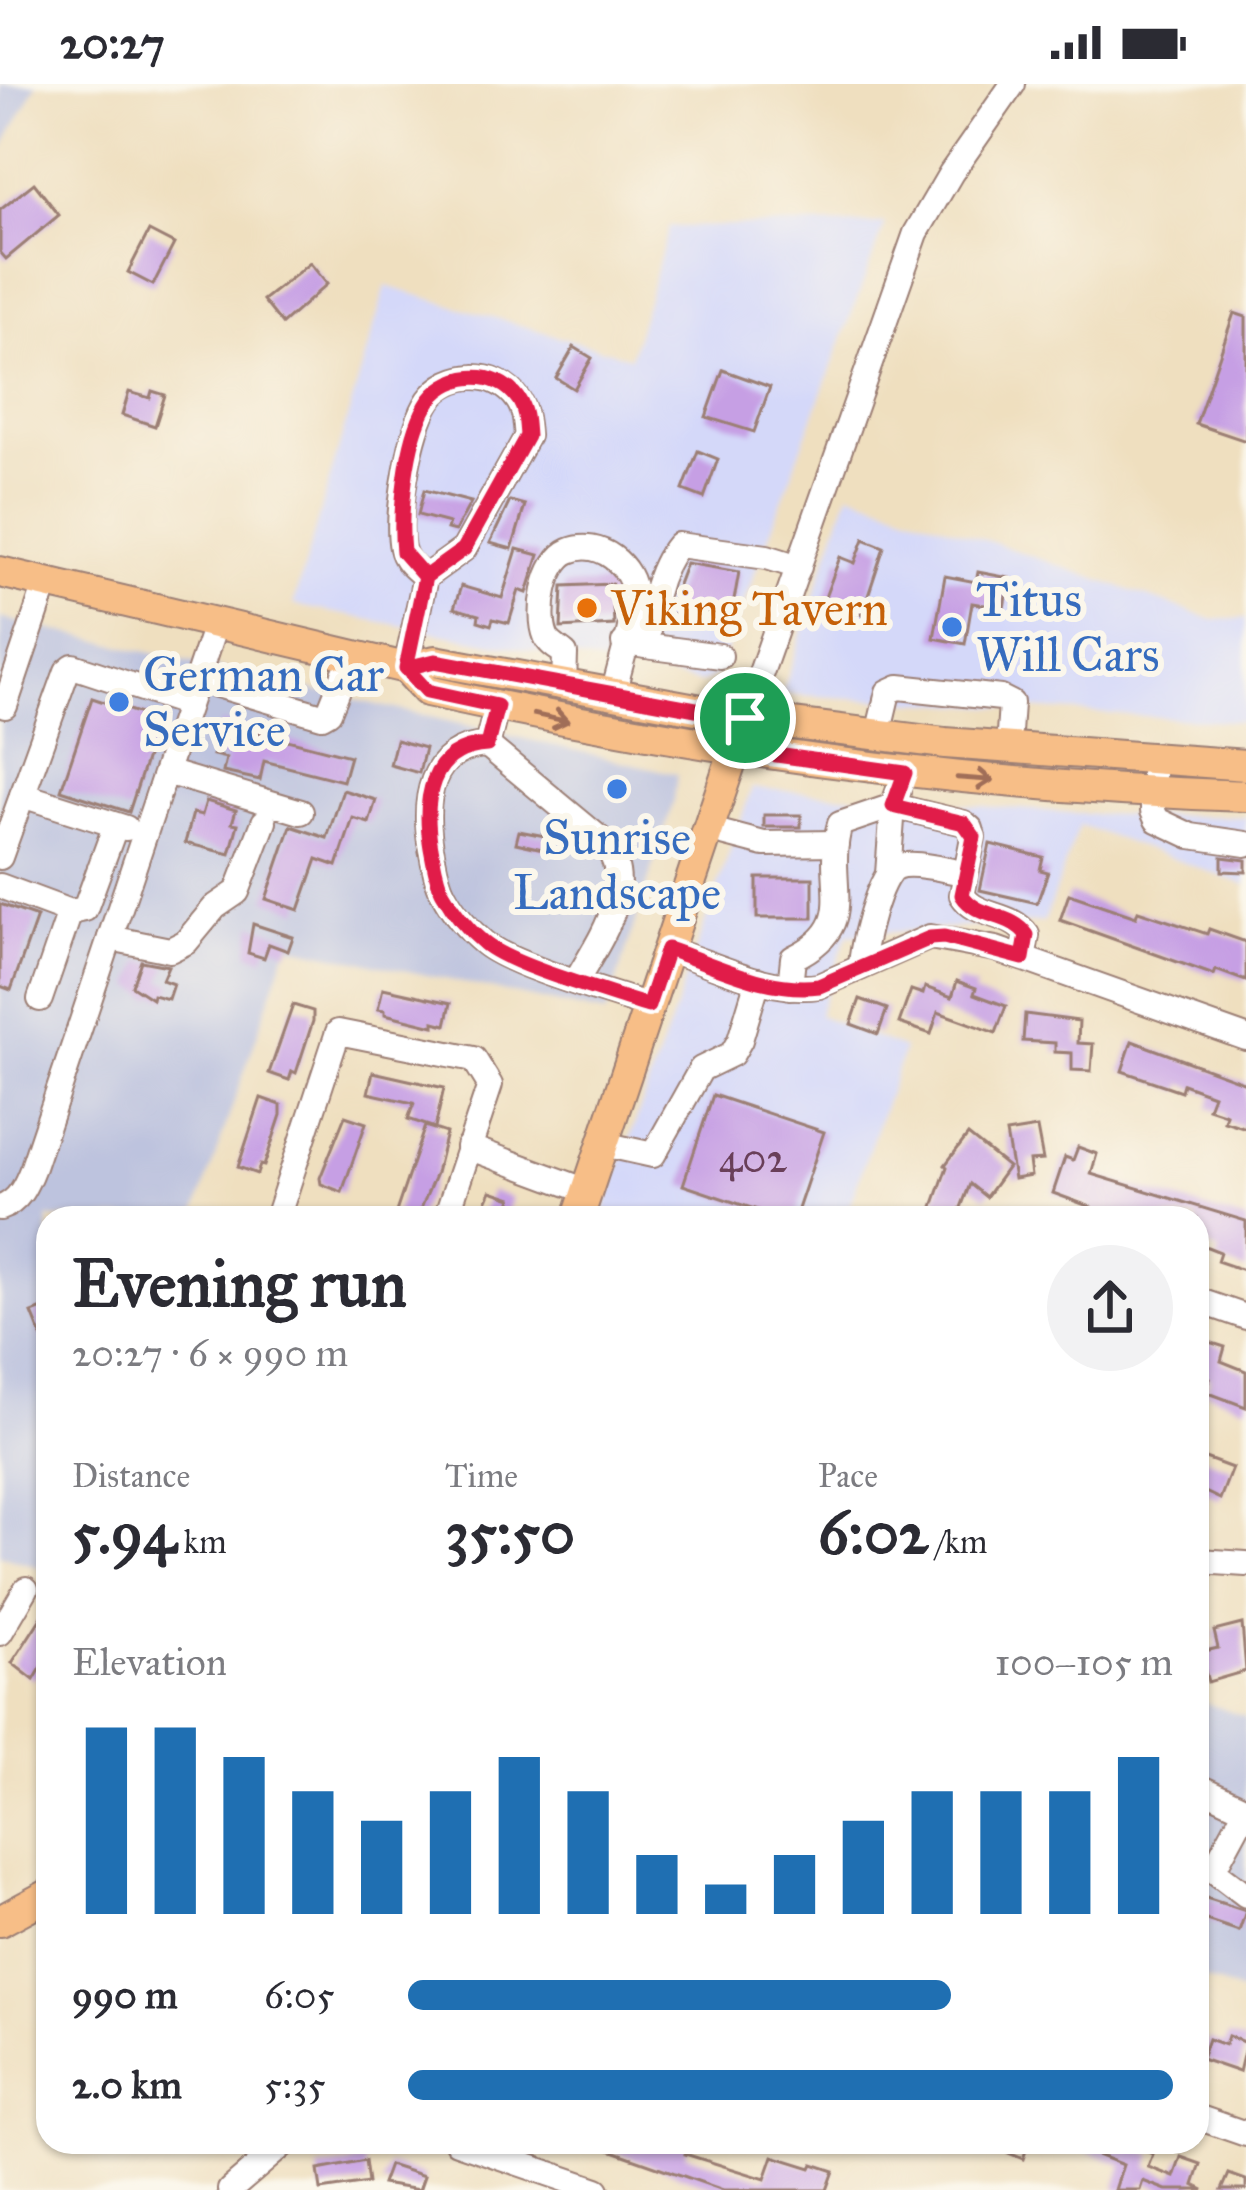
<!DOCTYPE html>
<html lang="en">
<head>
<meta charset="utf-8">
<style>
  body { margin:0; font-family:"IM FELL Great Primer",serif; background:#f2f2f3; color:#2b2b33; height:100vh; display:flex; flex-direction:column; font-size:45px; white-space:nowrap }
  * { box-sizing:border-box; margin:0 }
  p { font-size:39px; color:#7c7c81 }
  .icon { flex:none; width:66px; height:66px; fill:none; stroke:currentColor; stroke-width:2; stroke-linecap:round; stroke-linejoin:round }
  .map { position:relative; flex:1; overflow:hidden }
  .side { position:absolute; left:36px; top:1122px; width:1173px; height:948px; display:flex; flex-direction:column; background:#fff; border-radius:36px; box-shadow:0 3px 9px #0004 }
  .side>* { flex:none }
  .pin { position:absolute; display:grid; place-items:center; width:102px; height:102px; color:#fff; margin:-51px; border:6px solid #fff; border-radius:50%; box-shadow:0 3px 12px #0007 }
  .round { display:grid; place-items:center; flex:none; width:126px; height:126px; border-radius:63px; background:#f2f2f3 }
  .summary { display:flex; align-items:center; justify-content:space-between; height:204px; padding:0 36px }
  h1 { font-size:66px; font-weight:700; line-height:90px }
  .stats { display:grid; grid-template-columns:repeat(3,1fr); gap:18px; height:204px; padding:12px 36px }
  .stats div { display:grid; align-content:center }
  .stats b { font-size:60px; font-weight:700 }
  .stats small { font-size:33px; font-weight:400 }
  .stats p { font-size:33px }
  .chart { height:336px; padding:24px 36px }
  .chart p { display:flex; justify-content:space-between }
  .chart svg { width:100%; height:216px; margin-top:12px; stroke:#1f6fb2; stroke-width:6 }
  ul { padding:0 36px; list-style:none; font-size:39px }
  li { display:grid; grid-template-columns:192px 144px 1fr; align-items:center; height:90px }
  li i { height:30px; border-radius:15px; background:#1f6fb2 }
  .status { display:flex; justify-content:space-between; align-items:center; height:84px; padding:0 60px; background:#fff; direction:ltr }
  .status svg { height:33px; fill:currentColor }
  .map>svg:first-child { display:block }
  .built { fill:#d4d8f9 }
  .industrial { fill:#bdc3de }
  .building { fill:#c69fe4 }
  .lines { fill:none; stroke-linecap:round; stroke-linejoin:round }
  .minor-casing { stroke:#9c7f75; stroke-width:28 }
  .major-casing { stroke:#9c7f75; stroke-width:34 }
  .minor { stroke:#fff; stroke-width:24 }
  .major { stroke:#f7be87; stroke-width:30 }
  .oneway { stroke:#a06e59 }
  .route-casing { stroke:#fff; stroke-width:24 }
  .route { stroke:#e11d48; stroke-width:15 }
  .food-dot { fill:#e8710a; stroke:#fbf7ec; stroke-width:4.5 }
  .shop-dot { fill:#3f7fe0; stroke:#fbf7ec; stroke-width:4.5 }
  .labels { text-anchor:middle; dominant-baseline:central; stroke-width:12; stroke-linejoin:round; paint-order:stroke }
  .number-label { font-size:42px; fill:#693f59 }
  .shop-label { font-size:48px; fill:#366cbe; stroke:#fbf7ec; text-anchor:start }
  .food-label { font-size:48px; fill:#c56008; stroke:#fbf7ec; text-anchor:start }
</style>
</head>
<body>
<div class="status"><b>20:27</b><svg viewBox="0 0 49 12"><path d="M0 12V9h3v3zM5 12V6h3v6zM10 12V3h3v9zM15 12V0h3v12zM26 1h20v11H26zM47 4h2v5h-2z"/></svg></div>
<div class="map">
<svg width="1246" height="2106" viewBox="0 0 1246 2106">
  <rect width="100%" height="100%" fill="#fbf7ec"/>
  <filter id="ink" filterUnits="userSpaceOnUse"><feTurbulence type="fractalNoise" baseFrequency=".00833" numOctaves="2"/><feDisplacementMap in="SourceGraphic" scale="24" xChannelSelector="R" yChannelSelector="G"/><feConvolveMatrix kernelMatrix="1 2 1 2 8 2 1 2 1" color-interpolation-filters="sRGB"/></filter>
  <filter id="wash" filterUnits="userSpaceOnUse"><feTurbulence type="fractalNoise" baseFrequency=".004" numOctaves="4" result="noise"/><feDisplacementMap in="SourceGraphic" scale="48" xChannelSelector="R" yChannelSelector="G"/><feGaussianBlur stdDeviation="2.7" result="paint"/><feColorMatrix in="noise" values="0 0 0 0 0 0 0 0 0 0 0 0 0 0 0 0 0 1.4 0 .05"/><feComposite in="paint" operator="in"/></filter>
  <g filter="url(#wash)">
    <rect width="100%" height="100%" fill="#efdfbf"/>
    <!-- built -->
    <g class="built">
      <polygon points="885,140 717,590 709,595 701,599 293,521 386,202 630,273 669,143"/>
      <polygon points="849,408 1213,536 1246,534 1246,638 782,610"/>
      <polygon points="752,704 1084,730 1246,733 1246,801 1079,741 1044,838 847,851 818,931 904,965 845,1134 602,1134"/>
    </g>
    <!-- industrial -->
    <g class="industrial">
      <polygon points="0,0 37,0 0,69"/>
      <polygon points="0,534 677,690 674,716 606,930 288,861 194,1134 48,1134 48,1486 0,1471"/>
      <polygon points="1197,1616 1246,1633 1246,1910 1197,1892"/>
    </g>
    <g id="blocks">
      <!-- building -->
      <g class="building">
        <polygon points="34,99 59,131 6,175 0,168 0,126"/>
        <polygon points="149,147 174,160 153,201 128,188"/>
        <polygon points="310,179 327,200 282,240 263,216"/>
        <polygon points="1234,229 1246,233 1246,357 1196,340"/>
        <polygon points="574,263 592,274 574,305 556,294"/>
        <polygon points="723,286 770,303 754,348 706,333"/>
        <polygon points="152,307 165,311 155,342 122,331 129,308 150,314"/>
        <polygon points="698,367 718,375 704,414 683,406"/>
        <polygon points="424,406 471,418 455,447 447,445 449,439 418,431"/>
        <polygon points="510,417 525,421 512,465 490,459"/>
        <polygon points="864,455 884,463 862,530 824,516 840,473 855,479"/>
        <polygon points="517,465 539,471 527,509 519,506 509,539 493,535 491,541 478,537 479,531 454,524 461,502 502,514"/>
        <polygon points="686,479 739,488 731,533 698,527 697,535 667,530"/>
        <polygon points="978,488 1009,494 1004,524 972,519 965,560 934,554 945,492 976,498"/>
        <polygon points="612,500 614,541 561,544 563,502"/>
        <polygon points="92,614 159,636 129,728 61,706"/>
        <polygon points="221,639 350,672 343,697 264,677 260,696 223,688 226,674 213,671"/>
        <polygon points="396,656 425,664 419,689 390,681"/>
        <polygon points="343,706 376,716 369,739 353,734 337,782 317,775 299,826 266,815 291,742 327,754"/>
        <polygon points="206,717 236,726 232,739 238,740 230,770 185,759 193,729 202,731"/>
        <rect x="764" y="731" width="37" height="12"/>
        <polygon points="519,747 550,753 547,766 516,759"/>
        <polygon points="990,760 1043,773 1040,786 1048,788 1037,819 980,806"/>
        <polygon points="1222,773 1246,776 1246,788 1222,787"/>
        <rect x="757" y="794" width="56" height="40"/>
        <polygon points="1069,810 1136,833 1138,827 1207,850 1209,845 1246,858 1246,897 1216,886 1214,891 1060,836"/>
        <polygon points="0,820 37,833 11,906 0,902"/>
        <polygon points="253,840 293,853 288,867 269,860 264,874 248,869"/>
        <polygon points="141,877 168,882 162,896 173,900 168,915 153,911 152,915 132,902"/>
        <polygon points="957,897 976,904 974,910 1006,922 996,949 938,928 931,950 899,939 911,906 923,910 925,903 952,913"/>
        <polygon points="383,904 451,919 446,941 434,938 434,942 385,930 385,926 378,925"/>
        <polygon points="860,915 887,925 878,950 851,940"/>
        <polygon points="293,921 313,927 313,937 296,989 292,987 289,996 269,989"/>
        <polygon points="1025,930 1079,937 1078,959 1093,960 1091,987 1072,986 1072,969 1055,968 1055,959 1023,957"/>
        <polygon points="1132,957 1246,999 1246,1044 1224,1037 1226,1030 1208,1024 1213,1011 1183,1000 1181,1007 1122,987"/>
        <polygon points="373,988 444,1004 435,1044 408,1035 414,1019 368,1009"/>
        <polygon points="713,1011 824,1048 795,1134 781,1134 683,1101"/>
        <polygon points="261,1014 281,1021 281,1031 264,1082 260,1081 257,1090 238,1083"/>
        <polygon points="345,1032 366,1039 342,1108 321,1100 320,1094"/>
        <polygon points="425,1042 446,1049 436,1089 417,1134 394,1134"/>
        <polygon points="1037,1044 1043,1076 1029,1077 1031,1092 1014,1095 1006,1049"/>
        <polygon points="968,1051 1008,1083 986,1113 970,1100 957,1134 929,1134 947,1083 945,1081"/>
        <polygon points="1078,1063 1097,1070 1091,1090 1246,1137 1246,1187 1217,1177 1220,1168 1197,1159 1197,1134 1096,1134 1089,1132 1091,1123 1053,1109 1065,1073 1073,1076"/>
        <polygon points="491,1107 512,1114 505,1134 479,1134"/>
        <polygon points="48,1223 48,1266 47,1266 32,1229"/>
        <polygon points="1209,1258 1225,1263 1221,1277 1246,1287 1246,1323 1206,1308 1210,1294 1197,1289 1197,1259"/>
        <polygon points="1197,1371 1232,1384 1220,1415 1197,1404"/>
        <polygon points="48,1523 48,1572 34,1596 12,1579"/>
        <polygon points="1242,1540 1246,1587 1208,1598 1200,1568 1218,1564 1214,1547"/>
        <polygon points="1197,1811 1246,1827 1239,1847 1197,1833"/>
        <polygon points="1228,1952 1246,1959 1239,1988 1201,1975 1208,1955 1225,1961"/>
        <polygon points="587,2058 689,2058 685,2070 765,2095 773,2072 811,2084 813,2080 834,2087 827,2106 723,2106"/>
        <polygon points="982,2058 1029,2058 1023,2075"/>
        <polygon points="1064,2058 1122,2058 1153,2070 1148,2083 1174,2093 1181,2073 1201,2080 1194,2101 1204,2106 1166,2106 1143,2097 1140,2106 1115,2106 1123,2081"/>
        <polygon points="365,2077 368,2099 321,2106 318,2086"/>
        <polygon points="389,2081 424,2092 419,2106 382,2100"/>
        <polygon points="1229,2090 1246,2096 1246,2106 1222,2106"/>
      </g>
    </g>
  </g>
  <g filter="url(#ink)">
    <use href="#blocks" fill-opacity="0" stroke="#9c7f75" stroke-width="3"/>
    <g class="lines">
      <defs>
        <g id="minor">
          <path d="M624 559 646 562C650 529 656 487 678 461L767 473 799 483"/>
          <polyline points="646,562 720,572"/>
          <path d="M406 584 425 493 464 465 527 352C526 339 525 326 518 316 497 285 450 286 429 316 411 343 395 432 402 464 405 478 415 484 425 493"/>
          <polyline points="197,595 322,632 329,628 352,571"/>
          <path d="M564 602 565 570C558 564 549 560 546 552 537 530 545 477 569 467 599 454 634 482 634 512 634 543 619 581 613 612"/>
          <polyline points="5,622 46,500"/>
          <path d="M497 622 487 661C428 663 423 718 431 764 434 779 436 796 443 809 452 827 468 846 484 859 512 882 610 909 648 922"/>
          <polyline points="745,634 916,149 951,89 1013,0"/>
          <polyline points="878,650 888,608 899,603 1001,614 1011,619 1008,664"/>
          <path d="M487 661 605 759C638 805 600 855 577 896"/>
          <polyline points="166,688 301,728"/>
          <polyline points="1153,690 1153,727 1157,736 1191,752 1246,760"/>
          <polyline points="22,711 126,744"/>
          <polyline points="707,745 764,760 836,759"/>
          <polyline points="0,773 67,587 73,582 188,620"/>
          <path d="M888 790 893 722 964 739 971 745 973 753 962 811C977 835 1011 827 1027 851L1023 874"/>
          <polyline points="0,802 70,828"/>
          <polyline points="110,854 170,866 186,858 215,823 237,808 264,738"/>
          <path d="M667 865C715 880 768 909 819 902L930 853 996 865 1246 954"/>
          <path d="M861 883C862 863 878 791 896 783 913 776 947 787 965 789"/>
          <path d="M790 903 793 874C864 840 822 801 840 740L893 722 898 708"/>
          <polyline points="40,915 70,828 85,825 115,743"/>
          <polyline points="603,1060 653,1071 701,985 732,970 740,956 758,896"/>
          <polyline points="468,1063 587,1107"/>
          <path d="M0 1124C19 1118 26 1101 33 1083L215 541"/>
          <polyline points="277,1134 338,948 474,975 490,1001 446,1134"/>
          <polyline points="1197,1216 1246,1233"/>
          <polyline points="1199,1477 1246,1480"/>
          <polyline points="0,1549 26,1505"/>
          <polyline points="1197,1702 1244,1724"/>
          <polyline points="1246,1725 1213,1786 1246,1811"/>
          <polyline points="1197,2033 1246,2050"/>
          <polyline points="457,2058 597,2106"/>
          <polyline points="230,2106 286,2058"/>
        </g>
        <g id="major">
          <polyline points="0,488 406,584 435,577 745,634 945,659 1246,681"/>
          <path d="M406 584 427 607C697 666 969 703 1246 712"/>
          <polyline points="578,1134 740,650"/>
          <polyline points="0,1837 48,1811"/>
        </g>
      </defs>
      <!-- minor casing -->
      <use href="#minor" class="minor-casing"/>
      <!-- major casing -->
      <use href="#major" class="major-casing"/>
      <!-- minor -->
      <use href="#minor" class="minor"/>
      <!-- major -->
      <use href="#major" class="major"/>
    </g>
    <!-- one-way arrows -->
    <defs><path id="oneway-shaft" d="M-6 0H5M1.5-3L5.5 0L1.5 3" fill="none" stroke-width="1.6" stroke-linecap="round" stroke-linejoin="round" transform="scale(3)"/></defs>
    <g class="oneway">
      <use href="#oneway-shaft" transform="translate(551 634) rotate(12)"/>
      <use href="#oneway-shaft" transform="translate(975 695) rotate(4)"/>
    </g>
  </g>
  <g class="lines" filter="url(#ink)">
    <defs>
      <path id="route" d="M745 634 435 577 406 584 425 493 403 468C399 429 406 357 426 322 445 288 496 282 519 316 526 327 526 340 527 352L464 465 425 493 406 584 427 607 497 622 487 661C428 664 423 718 431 764 434 779 436 796 443 809 453 827 468 846 484 859 511 882 610 909 648 922L667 865C715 880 768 909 819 902L930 854 944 853 1023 874 1027 851C1011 828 977 835 962 811L974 753 964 739 893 722 905 689 734 665 745 634"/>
    </defs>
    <!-- route casing -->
    <use href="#route" class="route-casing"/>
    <!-- route -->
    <use href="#route" class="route"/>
  </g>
  <!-- markers -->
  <circle class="food-dot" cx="587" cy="524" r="12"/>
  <g class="shop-dot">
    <circle cx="952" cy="543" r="12"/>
    <circle cx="119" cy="618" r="12"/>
    <circle cx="617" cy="705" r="12"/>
  </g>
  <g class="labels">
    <!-- number labels -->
    <g class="number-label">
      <text x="753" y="1074">402</text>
    </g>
    <!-- shop labels -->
    <g class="shop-label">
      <text x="976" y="515">Titus<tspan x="976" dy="55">Will Cars</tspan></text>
      <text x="143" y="590">German Car<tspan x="143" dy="55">Service</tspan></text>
      <text x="617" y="753" text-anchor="middle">Sunrise<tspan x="617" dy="55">Landscape</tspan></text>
    </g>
    <!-- food labels -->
    <g class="food-label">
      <text x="611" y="524">Viking Tavern</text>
    </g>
  </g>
</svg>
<div class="pin" style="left:745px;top:634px;background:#1e9e55"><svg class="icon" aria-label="arrive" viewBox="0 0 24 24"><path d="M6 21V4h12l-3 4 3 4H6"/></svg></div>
<section class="side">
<div class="summary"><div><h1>Evening run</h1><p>20:27 · 6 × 990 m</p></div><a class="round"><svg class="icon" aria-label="share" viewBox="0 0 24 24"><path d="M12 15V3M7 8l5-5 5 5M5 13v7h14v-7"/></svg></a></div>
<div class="stats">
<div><p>Distance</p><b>5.94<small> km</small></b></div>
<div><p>Time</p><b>35:50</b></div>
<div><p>Pace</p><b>6:02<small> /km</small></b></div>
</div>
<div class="chart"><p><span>Elevation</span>100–105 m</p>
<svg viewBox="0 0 160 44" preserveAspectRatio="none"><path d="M5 44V6M15 44V6M25 44V12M35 44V19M45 44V25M55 44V19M65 44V12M75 44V19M85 44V32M95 44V38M105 44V32M115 44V25M125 44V19M135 44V19M145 44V19M155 44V12"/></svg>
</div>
<ul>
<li><b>990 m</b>6:05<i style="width:71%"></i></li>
<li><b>2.0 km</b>5:35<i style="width:100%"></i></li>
</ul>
</section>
</div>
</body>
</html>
